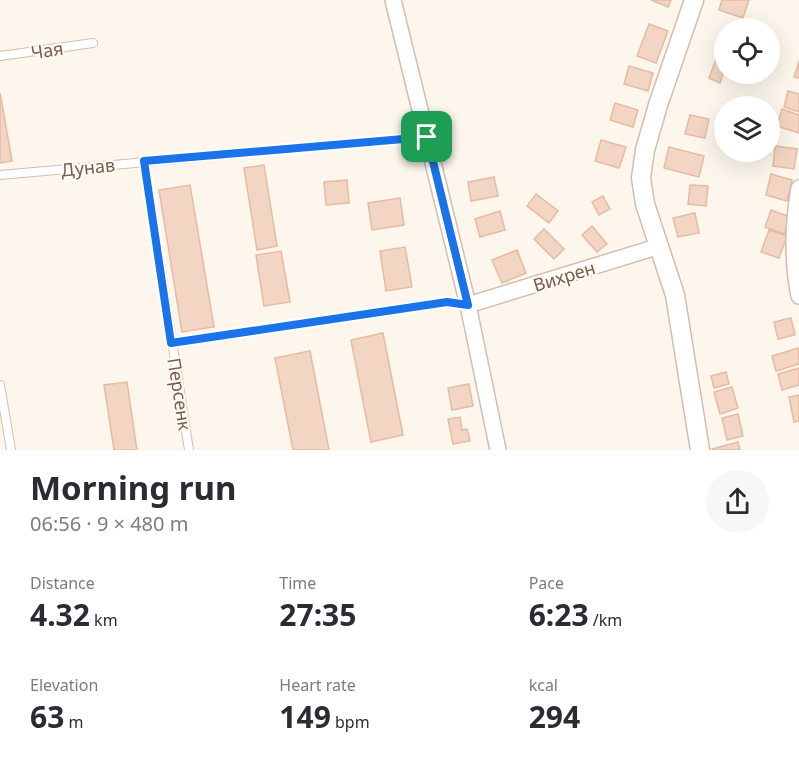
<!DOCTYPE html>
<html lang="en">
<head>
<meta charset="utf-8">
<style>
  body { margin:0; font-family:"Noto Sans",sans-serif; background:#f7f7f7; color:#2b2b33; height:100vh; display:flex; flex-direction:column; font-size:22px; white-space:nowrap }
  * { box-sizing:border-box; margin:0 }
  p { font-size:20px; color:#7c7c81 }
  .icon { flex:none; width:33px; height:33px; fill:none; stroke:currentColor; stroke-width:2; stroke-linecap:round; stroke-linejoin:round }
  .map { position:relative; height:450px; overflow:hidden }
  .side { display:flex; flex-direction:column; background:#fff; flex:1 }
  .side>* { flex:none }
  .tools { position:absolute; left:714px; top:18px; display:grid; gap:12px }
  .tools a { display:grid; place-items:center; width:66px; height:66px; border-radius:50%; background:#fff; box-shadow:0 6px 24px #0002; font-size:30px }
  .pin { position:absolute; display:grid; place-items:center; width:51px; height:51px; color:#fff; margin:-26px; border-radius:12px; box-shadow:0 3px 9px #0006 }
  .round { display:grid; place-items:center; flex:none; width:63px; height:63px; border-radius:32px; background:#f7f7f7 }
  .headline { display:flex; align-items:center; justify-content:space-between; height:102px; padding:0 30px }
  h1 { font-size:33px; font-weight:700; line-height:45px }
  .stats { display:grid; grid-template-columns:repeat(3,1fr); gap:9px; height:102px; padding:6px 30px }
  .stats div { display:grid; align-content:center }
  .stats b { font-size:30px; font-weight:700 }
  .stats small { font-size:16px; font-weight:400 }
  .stats p { font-size:16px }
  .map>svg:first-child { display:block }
  .building { fill:#f3d5c3; stroke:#e6bba3; stroke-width:1.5 }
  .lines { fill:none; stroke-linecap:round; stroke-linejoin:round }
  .service-casing { stroke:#d1beb0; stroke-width:10 }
  .minor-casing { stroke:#d1beb0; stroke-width:18 }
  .tertiary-casing { stroke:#d1beb0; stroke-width:21 }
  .service { stroke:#fff; stroke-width:8 }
  .minor { stroke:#fff; stroke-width:15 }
  .tertiary { stroke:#fff; stroke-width:18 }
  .route-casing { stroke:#fff; stroke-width:12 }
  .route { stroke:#1a73e8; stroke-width:8 }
  .labels { text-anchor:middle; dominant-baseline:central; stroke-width:4.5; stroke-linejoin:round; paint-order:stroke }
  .street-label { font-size:18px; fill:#7a5c4d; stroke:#fffaf3 }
</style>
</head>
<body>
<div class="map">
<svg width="799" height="450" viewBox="0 0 799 450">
  <rect width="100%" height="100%" fill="#fdf6ec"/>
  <!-- building -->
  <g class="building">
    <polygon points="651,0 671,0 668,7"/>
    <polygon points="722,0 749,0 743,18 719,10"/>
    <polygon points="731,23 741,27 740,28 729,28"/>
    <polygon points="649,24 668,31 656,63 637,56"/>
    <polygon points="719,52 724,54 724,70 720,83 709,78"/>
    <polygon points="799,61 799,78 794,77"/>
    <polygon points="629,66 653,73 648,91 624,84"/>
    <polygon points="788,91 799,94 799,112 784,107"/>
    <polygon points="0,93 12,161 0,163"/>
    <polygon points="615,103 638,110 633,127 610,120"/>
    <polygon points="782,109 799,115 799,133 777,126"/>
    <polygon points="690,115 709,119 705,138 685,134"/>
    <polygon points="601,140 626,147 619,168 595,161"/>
    <polygon points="775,146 797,149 794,169 773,166"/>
    <polygon points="669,147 704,156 699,177 664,168"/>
    <polygon points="264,165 277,246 257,250 244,168"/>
    <polygon points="771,174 792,180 787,201 766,195"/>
    <polygon points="494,177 498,196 471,201 468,182"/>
    <polygon points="347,180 349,203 326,205 324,182"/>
    <polygon points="190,185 214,327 182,332 159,190"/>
    <polygon points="690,185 708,186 706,206 688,204"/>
    <polygon points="536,194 558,211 549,223 527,206"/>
    <polygon points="603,196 610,209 599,215 592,202"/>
    <polygon points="400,198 404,225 372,230 368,203"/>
    <polygon points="771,210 790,217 784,234 765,227"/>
    <polygon points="500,211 505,230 480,237 475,219"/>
    <polygon points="695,213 699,233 678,237 673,218"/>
    <polygon points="592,226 607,244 597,252 582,235"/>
    <polygon points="544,229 564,249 554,259 534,239"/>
    <polygon points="769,230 787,236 779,258 761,252"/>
    <polygon points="405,247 412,287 386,291 380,251"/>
    <polygon points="517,250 526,273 502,283 492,260"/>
    <polygon points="281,251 290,302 264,306 256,255"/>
    <polygon points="791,318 795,335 778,339 774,322"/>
    <polygon points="383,333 403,435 371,442 351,340"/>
    <polygon points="798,348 799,364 776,371 772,356"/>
    <polygon points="310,351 329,450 293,450 275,358"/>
    <polygon points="799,368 799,385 782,390 778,374"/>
    <polygon points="726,372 729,384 714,388 711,376"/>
    <polygon points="127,382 137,450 114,450 104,385"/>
    <polygon points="469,384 473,406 452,410 448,388"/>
    <polygon points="732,387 738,408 720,414 714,392"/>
    <polygon points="799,395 799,421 794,422 789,397"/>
    <polygon points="738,414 743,436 727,440 722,418"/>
    <polygon points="460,417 462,430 467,429 470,441 453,444 448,419"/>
    <polygon points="738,442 740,450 712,450 712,449"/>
  </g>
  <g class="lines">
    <defs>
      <g id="service">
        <polyline points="0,56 93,43"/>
        <polyline points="144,161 189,450"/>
        <polyline points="0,175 427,137"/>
        <polyline points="171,343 447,302 468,305"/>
        <polyline points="0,385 11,450"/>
      </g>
      <g id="minor">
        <polyline points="393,0 468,305 498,450"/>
        <path d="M799 188C793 223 792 261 799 296"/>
        <polyline points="468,305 660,246"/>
      </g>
      <polyline id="tertiary" points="694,0 658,105 645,150 641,178 645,204 675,295 700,450"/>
    </defs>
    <!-- service casing -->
    <use href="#service" class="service-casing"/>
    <!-- minor casing -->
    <use href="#minor" class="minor-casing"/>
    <!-- tertiary casing -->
    <use href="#tertiary" class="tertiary-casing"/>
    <!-- service -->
    <use href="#service" class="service"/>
    <!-- minor -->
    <use href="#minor" class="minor"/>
    <!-- tertiary -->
    <use href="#tertiary" class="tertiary"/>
  </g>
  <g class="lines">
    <defs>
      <polygon id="route" points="427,137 468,305 447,302 171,343 144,161"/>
    </defs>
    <!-- route casing -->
    <use href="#route" class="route-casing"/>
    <!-- route -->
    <use href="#route" class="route"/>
  </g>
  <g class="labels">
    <!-- street labels -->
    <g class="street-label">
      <text transform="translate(47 50) rotate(-8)">Чая</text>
      <text transform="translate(88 167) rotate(-6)">Дунав</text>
      <text transform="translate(564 276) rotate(-17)">Вихрен</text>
      <text transform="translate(180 394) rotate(81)">Персенк</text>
    </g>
  </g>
</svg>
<div class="tools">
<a><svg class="icon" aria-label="locate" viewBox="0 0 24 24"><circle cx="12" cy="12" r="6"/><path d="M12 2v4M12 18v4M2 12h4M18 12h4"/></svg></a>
<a><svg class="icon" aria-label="layers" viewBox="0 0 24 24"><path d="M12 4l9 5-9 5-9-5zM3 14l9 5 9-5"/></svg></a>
</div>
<div class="pin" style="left:427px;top:137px;background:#1e9e55"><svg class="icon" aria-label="arrive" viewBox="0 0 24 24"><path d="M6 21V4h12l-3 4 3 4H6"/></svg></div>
</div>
<section class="side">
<div class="headline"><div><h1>Morning run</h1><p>06:56 · 9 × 480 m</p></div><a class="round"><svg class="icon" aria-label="share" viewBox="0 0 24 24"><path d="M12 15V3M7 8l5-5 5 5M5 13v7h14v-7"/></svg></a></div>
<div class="stats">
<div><p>Distance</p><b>4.32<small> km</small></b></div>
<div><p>Time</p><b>27:35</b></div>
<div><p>Pace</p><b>6:23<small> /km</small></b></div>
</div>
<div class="stats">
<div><p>Elevation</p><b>63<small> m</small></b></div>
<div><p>Heart rate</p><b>149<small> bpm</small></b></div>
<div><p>kcal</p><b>294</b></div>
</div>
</section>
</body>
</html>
